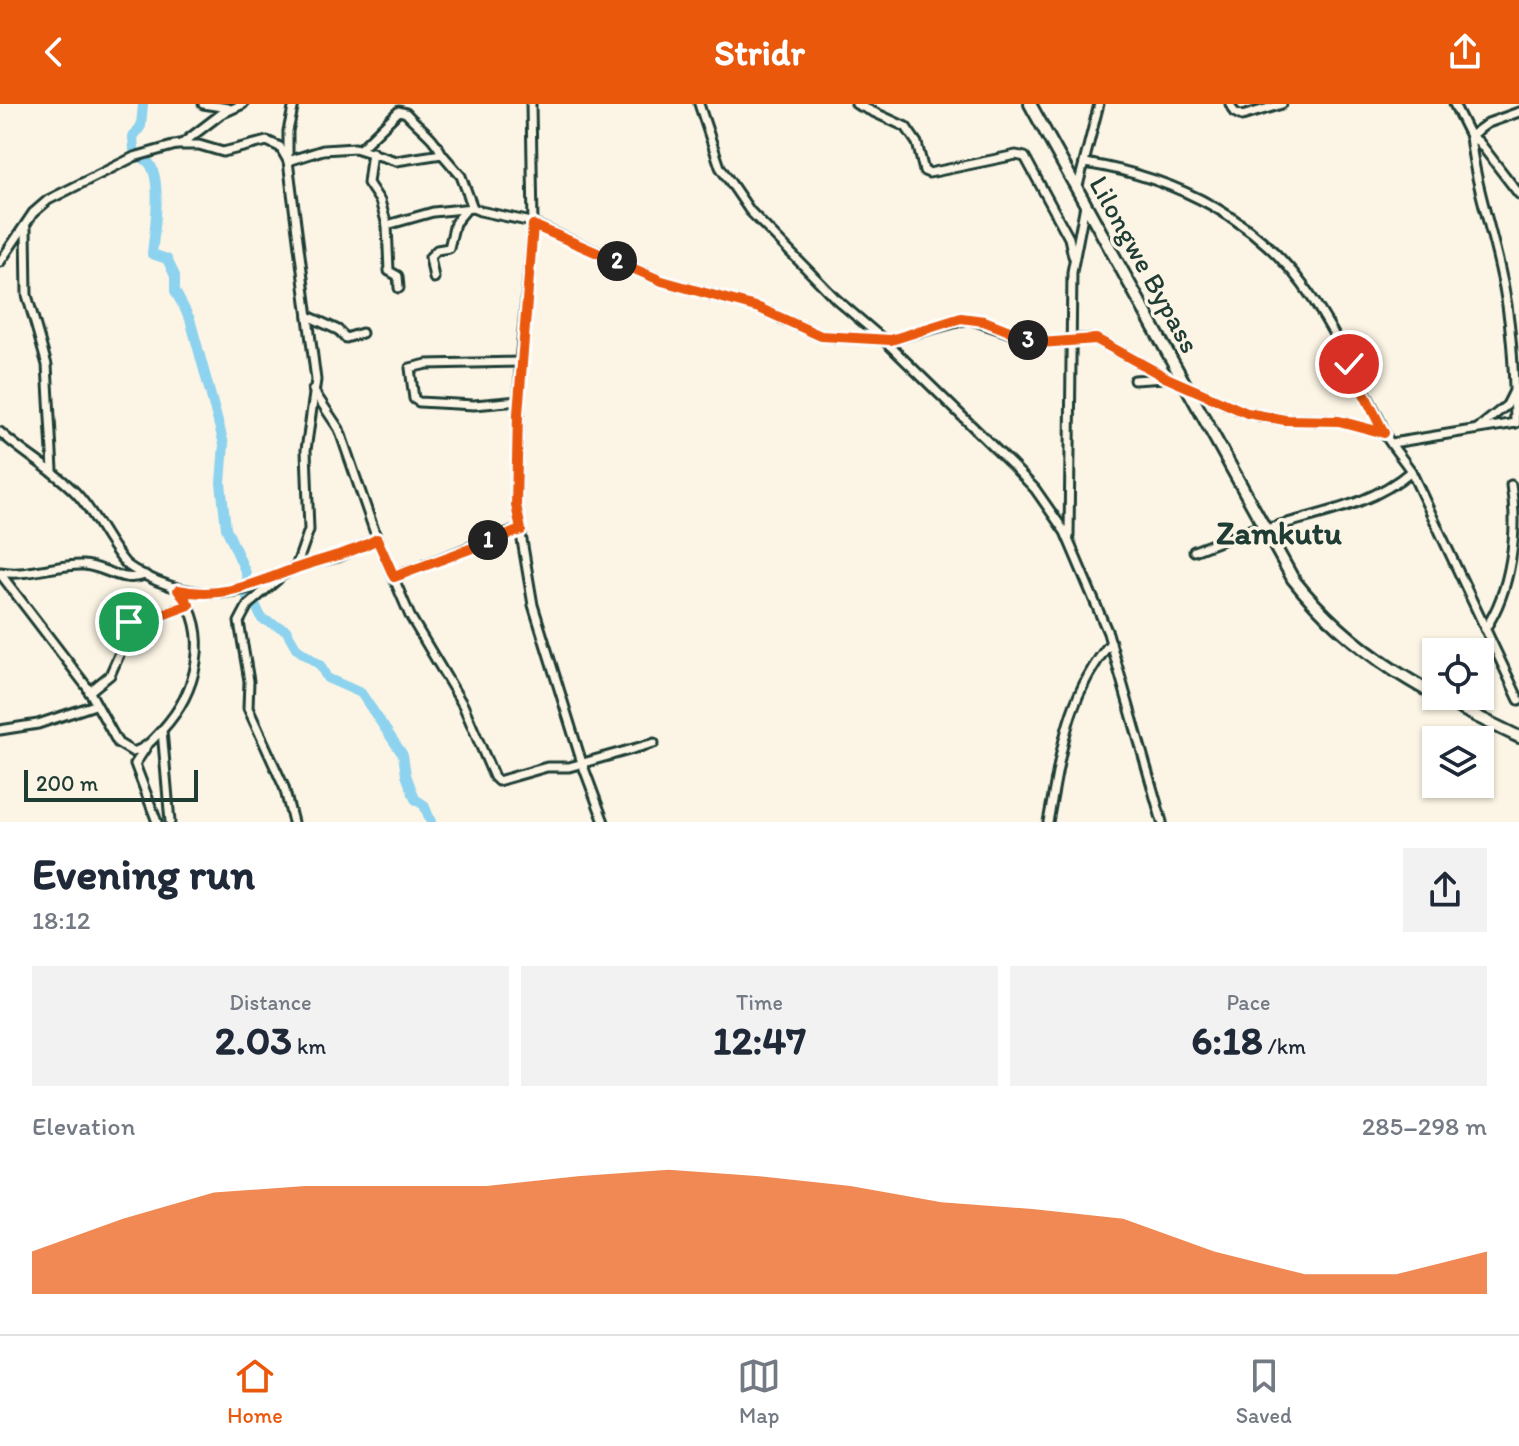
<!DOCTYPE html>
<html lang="en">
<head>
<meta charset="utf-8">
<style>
  body { margin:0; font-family:Itim,sans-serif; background:#f2f2f3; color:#1f2937; height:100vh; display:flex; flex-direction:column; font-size:30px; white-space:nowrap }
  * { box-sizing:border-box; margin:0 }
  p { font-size:26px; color:#747a83 }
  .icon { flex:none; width:44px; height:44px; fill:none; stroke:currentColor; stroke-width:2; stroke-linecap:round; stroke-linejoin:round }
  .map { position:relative; height:718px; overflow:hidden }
  .panel { display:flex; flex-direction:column; background:#fff; flex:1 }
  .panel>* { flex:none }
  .controls { position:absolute; left:1422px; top:534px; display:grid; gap:16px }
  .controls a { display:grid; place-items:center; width:72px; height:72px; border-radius:0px; background:#fff; box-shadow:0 2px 6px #0004; font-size:40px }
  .scale { position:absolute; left:24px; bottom:20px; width:174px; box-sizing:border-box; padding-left:8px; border:4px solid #1f3d34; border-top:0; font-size:22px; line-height:28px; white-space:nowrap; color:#1f3d34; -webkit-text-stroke:6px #fcf5e5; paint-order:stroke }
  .pin { position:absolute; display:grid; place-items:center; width:68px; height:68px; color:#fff; margin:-34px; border:4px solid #fff; border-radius:50%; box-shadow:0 2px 8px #0007 }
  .km { position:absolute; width:40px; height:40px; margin:-20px; border-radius:50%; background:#222; color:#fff; font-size:22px; line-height:40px; text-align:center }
  .round { display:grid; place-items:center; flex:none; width:84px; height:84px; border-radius:0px; background:#f2f2f3 }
  .head { display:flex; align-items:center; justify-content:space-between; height:136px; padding:0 32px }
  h1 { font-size:44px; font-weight:800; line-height:60px }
  .metrics { display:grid; grid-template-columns:repeat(3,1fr); gap:12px; height:136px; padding:8px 32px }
  .metrics div { display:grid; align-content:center; border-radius:0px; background:#f2f2f3; text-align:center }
  .metrics b { font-size:40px; font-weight:800 }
  .metrics small { font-size:22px; font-weight:400 }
  .metrics p { font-size:22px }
  .chart { height:224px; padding:16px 32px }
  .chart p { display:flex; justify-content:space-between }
  .chart svg { width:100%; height:144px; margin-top:8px; fill:#ea580c; opacity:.7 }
  header { display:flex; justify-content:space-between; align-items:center; height:104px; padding:0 32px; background:#ea580c; color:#fff; font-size:36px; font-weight:800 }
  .tabs { display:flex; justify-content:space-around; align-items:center; height:112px; border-top:2px solid #e0e1e3; background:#fff; font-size:22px; color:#747a83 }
  .tabs a { display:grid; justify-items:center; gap:4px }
  .tabs .active { color:#ea580c }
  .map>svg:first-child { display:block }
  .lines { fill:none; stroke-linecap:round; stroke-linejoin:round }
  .river { stroke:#8dd2ee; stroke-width:10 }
  .minor-casing { stroke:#1f3d34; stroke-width:13 }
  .primary-casing { stroke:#1f3d34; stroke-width:16 }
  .minor { stroke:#fcf5e5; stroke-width:7 }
  .primary { stroke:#fcf5e5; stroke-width:10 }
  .route-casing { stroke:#fff; stroke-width:16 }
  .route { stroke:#ea580c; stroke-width:10 }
  .labels { text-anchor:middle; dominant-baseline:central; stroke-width:7; stroke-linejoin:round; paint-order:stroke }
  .street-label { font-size:28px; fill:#1f3d34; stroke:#fcf5e5 }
  .quarter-label { font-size:32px; font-weight:bold; fill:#1f3d34; stroke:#fcf5e5 }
</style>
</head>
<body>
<header><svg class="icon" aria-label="back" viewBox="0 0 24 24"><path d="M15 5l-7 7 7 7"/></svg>Stridr<svg class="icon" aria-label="share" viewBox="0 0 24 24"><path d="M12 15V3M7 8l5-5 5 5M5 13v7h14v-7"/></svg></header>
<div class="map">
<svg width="1519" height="718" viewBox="0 0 1519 718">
  <rect width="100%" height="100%" fill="#fcf5e5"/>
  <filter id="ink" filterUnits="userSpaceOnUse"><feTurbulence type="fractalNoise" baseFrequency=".0125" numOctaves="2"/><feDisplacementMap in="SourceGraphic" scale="16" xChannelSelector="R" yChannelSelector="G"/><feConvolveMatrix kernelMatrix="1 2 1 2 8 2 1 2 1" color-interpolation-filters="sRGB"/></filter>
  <g filter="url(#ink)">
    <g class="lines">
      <!-- river -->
      <path class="river" d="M143 0 141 22 133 33 134 46C138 52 144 54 149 59 163 76 154 129 152 150L167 155 175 172V187L190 215 224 340 221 379 226 424 246 469 247 493 253 496 262 515 286 526 297 545 320 561 327 574 361 589 403 651 406 671 415 695 424 701 431 718"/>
      <defs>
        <g id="minor">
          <polyline points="203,0 228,4"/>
          <polyline points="531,0 533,121 520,258 516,401 533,501 582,659 604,718"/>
          <polyline points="699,0 720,63 750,107 836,195 884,236 1012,361 1035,385 1065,428 1108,529 1162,718"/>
          <polyline points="856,0 906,23 917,39 924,67 929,69 1016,51 1025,53 1069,134 1073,152"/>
          <polyline points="1230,0 1234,8 1242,12 1282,0"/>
          <polyline points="1454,0 1470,32 1479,38 1519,90"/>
          <polyline points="174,41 199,41 223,48 267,37 280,43 288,57 323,46 355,44 396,57 442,50 461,72 473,104 480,107 527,117 662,177 759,204 821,232 891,236 969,215 1040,239 1072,237"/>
          <path d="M361 44 399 7 406 9C418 23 434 32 442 50"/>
          <polyline points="372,48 368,79 380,97 387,121 433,108 473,104"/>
          <path d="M1085 59C1178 74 1262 116 1314 197 1338 234 1359 276 1379 315 1382 320 1383 327 1386 332 1393 344 1403 355 1411 367L1519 596"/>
          <polyline points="1077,86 1099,0"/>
          <polyline points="387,121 389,167 398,172 399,184"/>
          <polyline points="26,124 27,191 47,261 53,366"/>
          <polyline points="0,158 33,109 48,96 134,53 183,39 221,10 243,0"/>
          <polyline points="434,174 430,153 437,146 449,144 455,119 465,107"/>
          <polyline points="308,212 338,226 346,234 362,229"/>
          <polyline points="1072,235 1096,235 1167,274 1247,309 1285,316 1339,317 1384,329"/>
          <polyline points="1134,276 1165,274"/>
          <polyline points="313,286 339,325 377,435 410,512 463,601 494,673 498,677 547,663 569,663 654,639"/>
          <polyline points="519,297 474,301 419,298 414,295 410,264 427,260 520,258"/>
          <path d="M1515 319C1514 268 1512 215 1500 165 1490 120 1475 78 1470 32L1488 19 1519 8"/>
          <polyline points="1477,325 1507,301 1514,287"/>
          <path d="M0 328C25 351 53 365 76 389 95 409 107 438 125 459 133 467 147 472 157 477 204 497 253 491 296 463L309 426 306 346 316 276 288 57V27L294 0"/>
          <polyline points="1392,339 1516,319"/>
          <polyline points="1069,433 1072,168 1085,101"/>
          <path d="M1194 447 1252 425 1263 426C1314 410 1370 403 1411 367"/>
          <polyline points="296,463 338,453 377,435"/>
          <path d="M0 468C29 473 56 460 83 461 105 462 121 480 145 471"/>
          <path d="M2 472 87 583 118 639 133 648C147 644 152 636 162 626 197 588 212 530 179 487"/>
          <polyline points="394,473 506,429 521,426"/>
          <polyline points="278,475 248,501 239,518 249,577 248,604 284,683 293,718"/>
          <polyline points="129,518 143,518 189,501"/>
          <path d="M1485 525C1511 487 1519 426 1511 381"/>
          <polyline points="89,588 110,571 119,551"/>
          <polyline points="0,626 38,620 95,601"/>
          <polyline points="162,626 170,718"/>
          <polyline points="145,645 135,660 157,718"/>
          <path d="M1048 718C1062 647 1064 597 1111 538"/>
        </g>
        <path id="primary" d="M1030 0 1293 475C1356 555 1430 590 1519 633"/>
      </defs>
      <!-- minor casing -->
      <use href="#minor" class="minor-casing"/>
      <!-- primary casing -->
      <use href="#primary" class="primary-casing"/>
      <!-- minor -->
      <use href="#minor" class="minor"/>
      <!-- primary -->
      <use href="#primary" class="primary"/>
    </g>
  </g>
  <g class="lines" filter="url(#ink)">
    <defs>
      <path id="route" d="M129 518H143L189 501 178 486C222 496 255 479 294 465 321 455 351 450 377 435L394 473 521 426 516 401 518 310 533 121 662 177 759 204 821 232 891 236 961 214 984 217 1040 239 1096 235 1167 274 1247 309 1285 316 1339 317 1384 329 1349 260"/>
    </defs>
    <!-- route casing -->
    <use href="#route" class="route-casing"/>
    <!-- route -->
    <use href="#route" class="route"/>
  </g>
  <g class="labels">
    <!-- street labels -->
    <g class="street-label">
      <text transform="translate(1145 160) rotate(61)">Lilongwe Bypass</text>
    </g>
    <!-- quarter labels -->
    <g class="quarter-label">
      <text x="1279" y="429">Zamkutu</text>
    </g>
  </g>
</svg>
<div class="controls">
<a><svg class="icon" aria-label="locate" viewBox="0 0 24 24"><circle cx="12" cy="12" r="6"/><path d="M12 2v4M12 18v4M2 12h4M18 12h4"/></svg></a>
<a><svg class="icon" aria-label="layers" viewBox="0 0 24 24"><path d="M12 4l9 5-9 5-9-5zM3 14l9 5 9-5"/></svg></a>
</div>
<div class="scale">200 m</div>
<div class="pin" style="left:129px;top:518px;background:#1e9e55"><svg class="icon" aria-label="arrive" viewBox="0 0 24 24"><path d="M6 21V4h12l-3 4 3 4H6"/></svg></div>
<div class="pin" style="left:1349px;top:260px;background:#d93025"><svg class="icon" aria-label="check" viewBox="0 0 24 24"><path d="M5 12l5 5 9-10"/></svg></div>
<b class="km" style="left:488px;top:436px">1</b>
<b class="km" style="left:617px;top:157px">2</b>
<b class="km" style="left:1028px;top:236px">3</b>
</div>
<section class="panel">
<div class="head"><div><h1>Evening run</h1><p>18:12</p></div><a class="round"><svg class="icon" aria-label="share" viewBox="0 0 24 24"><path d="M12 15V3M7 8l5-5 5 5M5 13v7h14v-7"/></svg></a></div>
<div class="metrics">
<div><p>Distance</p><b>2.03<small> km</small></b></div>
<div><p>Time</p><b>12:47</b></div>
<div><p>Pace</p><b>6:18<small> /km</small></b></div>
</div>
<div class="chart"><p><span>Elevation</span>285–298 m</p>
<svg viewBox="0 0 160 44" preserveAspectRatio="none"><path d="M0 44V31L10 21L20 13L30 11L40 11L50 11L60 8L70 6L80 8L90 11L100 16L110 18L120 21L130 31L140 38L150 38L160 31V44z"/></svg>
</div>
</section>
<nav class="tabs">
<a class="active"><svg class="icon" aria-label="home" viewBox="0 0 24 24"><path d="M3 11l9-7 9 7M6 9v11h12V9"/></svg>Home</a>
<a><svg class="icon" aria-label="map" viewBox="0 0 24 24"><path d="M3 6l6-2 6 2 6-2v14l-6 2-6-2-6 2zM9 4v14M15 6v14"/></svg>Map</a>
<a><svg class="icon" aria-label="saved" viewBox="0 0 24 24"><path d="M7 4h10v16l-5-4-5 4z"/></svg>Saved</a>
</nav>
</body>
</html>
